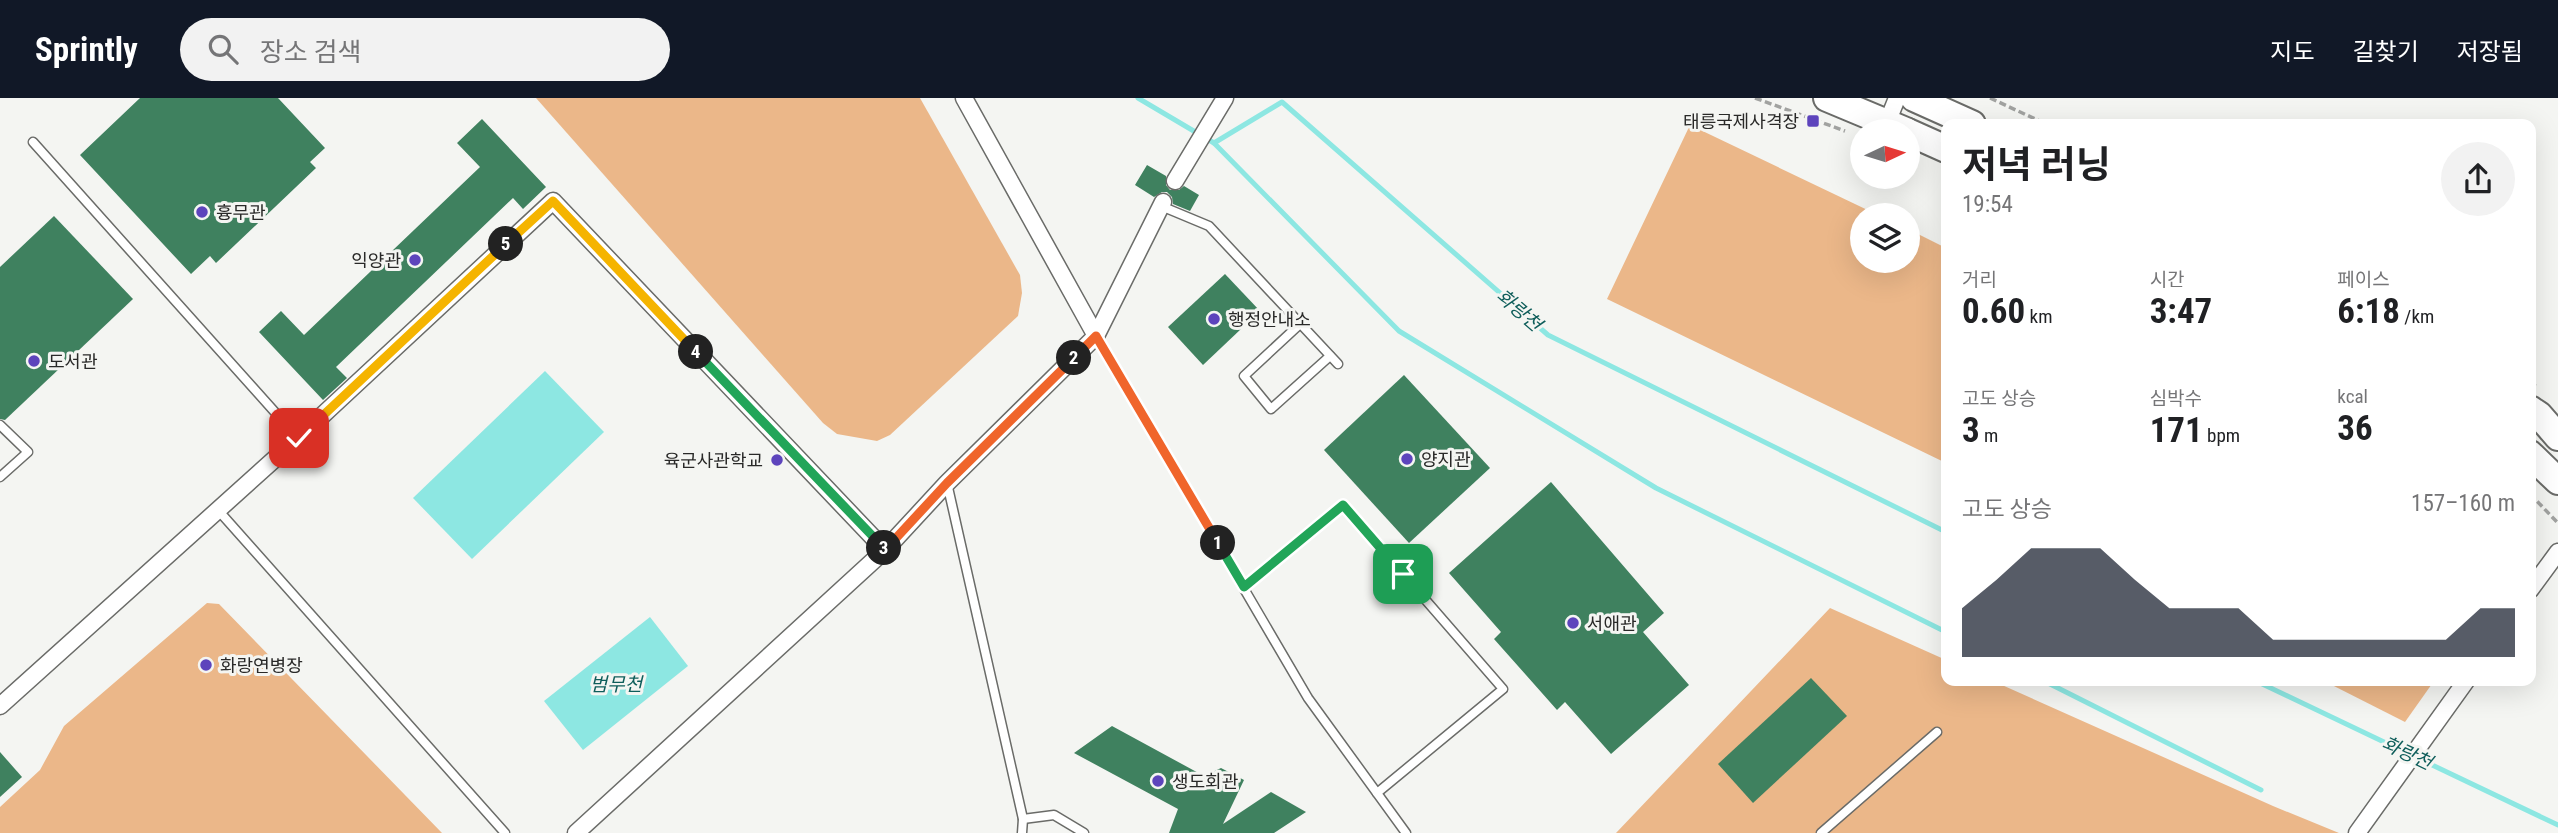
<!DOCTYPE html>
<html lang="ko">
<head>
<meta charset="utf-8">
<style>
  body { margin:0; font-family:"Roboto Condensed","Noto Sans KR",sans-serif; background:#f2f2f2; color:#202124; height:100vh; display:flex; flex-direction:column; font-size:26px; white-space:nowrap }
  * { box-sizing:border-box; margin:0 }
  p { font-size:23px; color:#757577 }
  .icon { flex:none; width:38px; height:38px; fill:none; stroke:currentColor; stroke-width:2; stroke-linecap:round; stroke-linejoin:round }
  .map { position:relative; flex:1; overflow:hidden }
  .drawer { position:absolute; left:1941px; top:21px; width:595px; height:567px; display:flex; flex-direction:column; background:#fff; border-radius:14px; box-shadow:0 7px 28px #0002 }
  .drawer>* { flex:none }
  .needle { width:46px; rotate:86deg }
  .buttons { position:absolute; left:1850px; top:21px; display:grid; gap:14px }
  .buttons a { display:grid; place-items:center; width:70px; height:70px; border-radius:50%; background:#fff; box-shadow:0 7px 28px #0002; font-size:35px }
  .pin { position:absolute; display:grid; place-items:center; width:60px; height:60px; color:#fff; margin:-30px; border-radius:14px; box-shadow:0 4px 10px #0006 }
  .km { position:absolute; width:35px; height:35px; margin:-18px; border-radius:50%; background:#222; color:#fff; font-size:19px; line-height:35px; text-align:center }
  .round { display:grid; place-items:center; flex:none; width:74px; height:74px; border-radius:37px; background:#f2f2f2 }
  .headline { display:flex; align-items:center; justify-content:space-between; height:119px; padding:0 21px }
  h1 { font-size:38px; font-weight:700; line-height:52px }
  .figures { display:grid; grid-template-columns:repeat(3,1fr); gap:10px; height:119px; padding:7px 21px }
  .figures div { display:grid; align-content:center }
  .figures b { font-size:35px; font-weight:700 }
  .figures small { font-size:19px; font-weight:400 }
  .figures p { font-size:19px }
  .chart { height:196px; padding:14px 21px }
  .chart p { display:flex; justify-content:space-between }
  .chart svg { width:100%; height:126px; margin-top:7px; fill:#111827; opacity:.7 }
  header { display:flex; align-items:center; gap:42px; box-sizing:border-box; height:98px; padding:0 35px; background:#111827; color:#fff }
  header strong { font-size:33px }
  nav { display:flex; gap:38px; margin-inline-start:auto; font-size:24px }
  .search { width:490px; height:63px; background:#f2f2f2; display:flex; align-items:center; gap:18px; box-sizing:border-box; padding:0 24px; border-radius:38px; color:#757577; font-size:26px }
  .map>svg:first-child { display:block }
  .green { fill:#ebb789 }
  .water { fill:#8de7e2 }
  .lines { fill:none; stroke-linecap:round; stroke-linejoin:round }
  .stream { stroke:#8de7e2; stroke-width:5 }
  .building { fill:#3f815f }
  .service-casing { stroke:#6a6b68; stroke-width:11 }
  .minor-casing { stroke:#6a6b68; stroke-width:19 }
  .primary-casing { stroke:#6a6b68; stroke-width:30 }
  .path { stroke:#a1a2a0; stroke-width:3.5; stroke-dasharray:7 3.5; stroke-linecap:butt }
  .service { stroke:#fff; stroke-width:8 }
  .minor { stroke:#fff; stroke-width:16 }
  .primary { stroke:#fff; stroke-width:26 }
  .split-1-casing { stroke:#fff; stroke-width:14 }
  .split-2-casing { stroke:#fff; stroke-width:14 }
  .split-3-casing { stroke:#fff; stroke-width:14 }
  .split-4-casing { stroke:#fff; stroke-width:14 }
  .split-5-casing { stroke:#fff; stroke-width:14 }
  .split-6-casing { stroke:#fff; stroke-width:14 }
  .split-1 { stroke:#22a559; stroke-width:9 }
  .split-2 { stroke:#f0652b; stroke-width:9 }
  .split-3 { stroke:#f0652b; stroke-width:9 }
  .split-4 { stroke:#22a559; stroke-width:9 }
  .split-5 { stroke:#f5b400; stroke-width:9 }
  .split-6 { stroke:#f5b400; stroke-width:9 }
  .poi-dot { fill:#5d44bc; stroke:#f4f5f2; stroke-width:2.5 }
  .labels { text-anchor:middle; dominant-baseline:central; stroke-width:6; stroke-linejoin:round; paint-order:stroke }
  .poi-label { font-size:18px; fill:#292928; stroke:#f4f5f2; text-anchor:start }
  .water-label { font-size:19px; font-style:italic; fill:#0e5d5a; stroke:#f4f5f2 }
</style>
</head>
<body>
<header>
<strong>Sprintly</strong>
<div class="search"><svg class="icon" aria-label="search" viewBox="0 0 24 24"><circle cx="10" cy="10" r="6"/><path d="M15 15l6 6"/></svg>장소 검색</div>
<nav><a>지도</a><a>길찾기</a><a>저장됨</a></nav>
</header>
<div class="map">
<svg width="2558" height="735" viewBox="0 0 2558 735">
  <rect width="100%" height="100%" fill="#f4f5f2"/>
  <!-- green -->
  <g class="green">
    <polygon points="536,0 920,0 1020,177 1022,195 1018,218 890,337 877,343 837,336 823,325"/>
    <polygon points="1690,27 1878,117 1862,117 1862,163 1908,163 1908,131 1946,150 1946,365 1607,201"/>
    <polygon points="207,505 219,506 442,735 0,735 0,709 40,672 64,628"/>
    <polygon points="1830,510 1946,562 1946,583 1993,583 2273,708 2339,735 1616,735"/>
    <polygon points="2324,583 2434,583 2405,624"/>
  </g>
  <!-- water -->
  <g class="water">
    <polygon points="545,273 604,334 472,461 413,400"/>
    <polygon points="650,519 688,568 583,652 544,603"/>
  </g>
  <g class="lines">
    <!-- stream -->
    <g class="stream">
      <polyline points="1138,0 1214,45 1282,4 1548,237 1946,434"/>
      <polyline points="1214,45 1399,233 1656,390 1946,534"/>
      <polyline points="2044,583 2261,692"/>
      <polyline points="2256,583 2558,727"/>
    </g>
  </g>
  <!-- building -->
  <g class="building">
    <polygon points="140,0 278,0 325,50 310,64 316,70 216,165 210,158 191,176 80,57"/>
    <polygon points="482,21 546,89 523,111 513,100 336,269 347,280 323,302 259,234 281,213 304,237 480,69 457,45"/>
    <polygon points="1147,67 1166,78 1166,87 1170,92 1179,92 1184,88 1199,97 1190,113 1173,106 1172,99 1167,94 1162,94 1154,99 1135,87"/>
    <polygon points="54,118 133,201 5,322 0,321 0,169"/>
    <polygon points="1225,176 1260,213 1203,267 1168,229"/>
    <polygon points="1404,277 1490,370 1409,445 1324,352"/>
    <polygon points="1551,384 1664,515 1643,534 1689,587 1611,656 1565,604 1557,612 1494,541 1501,534 1449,475"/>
    <polygon points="1811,580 1847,618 1753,705 1718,666"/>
    <polygon points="1112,628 1204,678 1221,670 1244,682 1223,726 1271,694 1306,714 1274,735 1169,735 1178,711 1074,655"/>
    <polygon points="0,654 22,679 0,699"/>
  </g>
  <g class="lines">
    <defs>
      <g id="service">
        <polyline points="33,44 298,340"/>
        <polyline points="1161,108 1209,128 1338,266"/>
        <polyline points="1300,226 1244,278 1271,311 1330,258"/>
        <polyline points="1096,238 1308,600 1406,735"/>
        <polyline points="0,327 28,354 0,379"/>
        <polyline points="947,385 1023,721 1022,735"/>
        <polyline points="218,412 505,735"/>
        <polyline points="1244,490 1343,407 1503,591 1377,695"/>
        <polyline points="1023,721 1054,717 1084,735"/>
        <polyline points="1821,735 1937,634"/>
      </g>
      <g id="minor">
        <polyline points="1887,25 1897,0"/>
        <polyline points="1175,83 1225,0"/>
        <polyline points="1096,238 1163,104"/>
        <polyline points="2530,492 2558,454"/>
        <polyline points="0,608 298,340 553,103 885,452"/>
        <polyline points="576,735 885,452 947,385 1096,238 964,0"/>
        <polyline points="2357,735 2466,583"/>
      </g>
      <g id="primary">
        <polyline points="1827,0 1906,33"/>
        <polyline points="1914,0 1972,26"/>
        <polyline points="1908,34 1946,51"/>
        <polyline points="2530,311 2539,317 2558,339"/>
        <polyline points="2530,356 2558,383"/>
      </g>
    </defs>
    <!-- service casing -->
    <use href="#service" class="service-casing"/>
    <!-- minor casing -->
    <use href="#minor" class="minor-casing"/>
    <!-- primary casing -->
    <use href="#primary" class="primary-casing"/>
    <!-- path -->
    <g class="path">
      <polyline points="1755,0 1845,33"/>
      <polyline points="1990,0 2046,26"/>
      <polyline points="2530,284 2538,290"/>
      <polyline points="2530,396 2558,425"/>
    </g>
    <!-- service -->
    <use href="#service" class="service"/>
    <!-- minor -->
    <use href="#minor" class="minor"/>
    <!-- primary -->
    <use href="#primary" class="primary"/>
  </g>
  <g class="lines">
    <defs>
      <polyline id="split-1" points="1218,445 1244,489 1343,407 1403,476"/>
      <polyline id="split-2" points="1074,260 1096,238 1218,445"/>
      <polyline id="split-3" points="884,450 885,452 947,385 1074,260"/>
      <polyline id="split-4" points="696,254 884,450"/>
      <polyline id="split-5" points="506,146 553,103 696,254"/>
      <polyline id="split-6" points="299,340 506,146"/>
    </defs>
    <!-- split-1 casing -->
    <use href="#split-1" class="split-1-casing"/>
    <!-- split-2 casing -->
    <use href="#split-2" class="split-2-casing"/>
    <!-- split-3 casing -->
    <use href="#split-3" class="split-3-casing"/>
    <!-- split-4 casing -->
    <use href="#split-4" class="split-4-casing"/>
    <!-- split-5 casing -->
    <use href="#split-5" class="split-5-casing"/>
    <!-- split-6 casing -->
    <use href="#split-6" class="split-6-casing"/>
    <!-- split-1 -->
    <use href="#split-1" class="split-1"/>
    <!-- split-2 -->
    <use href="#split-2" class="split-2"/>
    <!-- split-3 -->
    <use href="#split-3" class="split-3"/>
    <!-- split-4 -->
    <use href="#split-4" class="split-4"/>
    <!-- split-5 -->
    <use href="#split-5" class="split-5"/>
    <!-- split-6 -->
    <use href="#split-6" class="split-6"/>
  </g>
  <!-- markers -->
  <g class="poi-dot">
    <rect x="1806" y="16" width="14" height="14" rx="3.5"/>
    <circle cx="202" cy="114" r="7"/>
    <circle cx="415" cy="162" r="7"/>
    <circle cx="1214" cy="221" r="7"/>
    <circle cx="34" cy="263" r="7"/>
    <circle cx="1407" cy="361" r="7"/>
    <circle cx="777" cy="362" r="7"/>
    <circle cx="1573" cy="525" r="7"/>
    <circle cx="206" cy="567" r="7"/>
    <circle cx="1158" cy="683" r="7"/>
  </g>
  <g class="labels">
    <!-- poi labels -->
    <g class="poi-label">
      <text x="1799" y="23" text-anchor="end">태릉국제사격장</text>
      <text x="216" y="114">흉무관</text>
      <text x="401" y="162" text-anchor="end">익양관</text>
      <text x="1228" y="221">행정안내소</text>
      <text x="48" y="263">도서관</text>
      <text x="1421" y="361">양지관</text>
      <text x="763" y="362" text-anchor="end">육군사관학교</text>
      <text x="1587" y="525">서애관</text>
      <text x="220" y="567">화랑연병장</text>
      <text x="1172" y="683">생도회관</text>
    </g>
    <!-- water labels -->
    <g class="water-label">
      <text transform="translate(1519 212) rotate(41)">화랑천</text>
      <text x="616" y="586">범무천</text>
      <text transform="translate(2407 655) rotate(25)">화랑천</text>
    </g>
  </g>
</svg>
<div class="buttons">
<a><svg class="needle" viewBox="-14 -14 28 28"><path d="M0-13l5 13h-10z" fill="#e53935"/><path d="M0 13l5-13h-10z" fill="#757577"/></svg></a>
<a><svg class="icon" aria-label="layers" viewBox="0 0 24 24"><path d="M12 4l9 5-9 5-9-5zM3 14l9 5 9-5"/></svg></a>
</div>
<div class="pin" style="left:1403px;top:476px;background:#1e9e55"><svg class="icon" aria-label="arrive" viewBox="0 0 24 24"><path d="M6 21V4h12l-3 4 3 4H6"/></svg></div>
<div class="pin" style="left:299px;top:340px;background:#d93025"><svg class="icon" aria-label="check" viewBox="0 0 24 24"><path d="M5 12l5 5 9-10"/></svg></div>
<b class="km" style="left:1218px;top:445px">1</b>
<b class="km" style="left:1074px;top:260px">2</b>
<b class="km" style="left:884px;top:450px">3</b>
<b class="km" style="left:696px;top:254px">4</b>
<b class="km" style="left:506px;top:146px">5</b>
<section class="drawer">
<div class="headline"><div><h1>저녁 러닝</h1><p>19:54</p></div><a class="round"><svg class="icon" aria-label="share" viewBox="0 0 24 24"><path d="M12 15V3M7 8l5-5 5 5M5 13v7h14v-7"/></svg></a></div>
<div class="figures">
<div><p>거리</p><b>0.60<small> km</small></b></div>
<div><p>시간</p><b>3:47</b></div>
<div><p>페이스</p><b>6:18<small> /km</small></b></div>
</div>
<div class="figures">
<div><p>고도 상승</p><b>3<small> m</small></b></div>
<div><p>심박수</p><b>171<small> bpm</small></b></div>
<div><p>kcal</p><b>36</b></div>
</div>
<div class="chart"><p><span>고도 상승</span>157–160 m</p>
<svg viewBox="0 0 160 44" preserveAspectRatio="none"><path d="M0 44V27L10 17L20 6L30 6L40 6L50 17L60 27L70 27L80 27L90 38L100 38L110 38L120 38L130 38L140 38L150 27L160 27V44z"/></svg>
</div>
</section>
</div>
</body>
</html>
